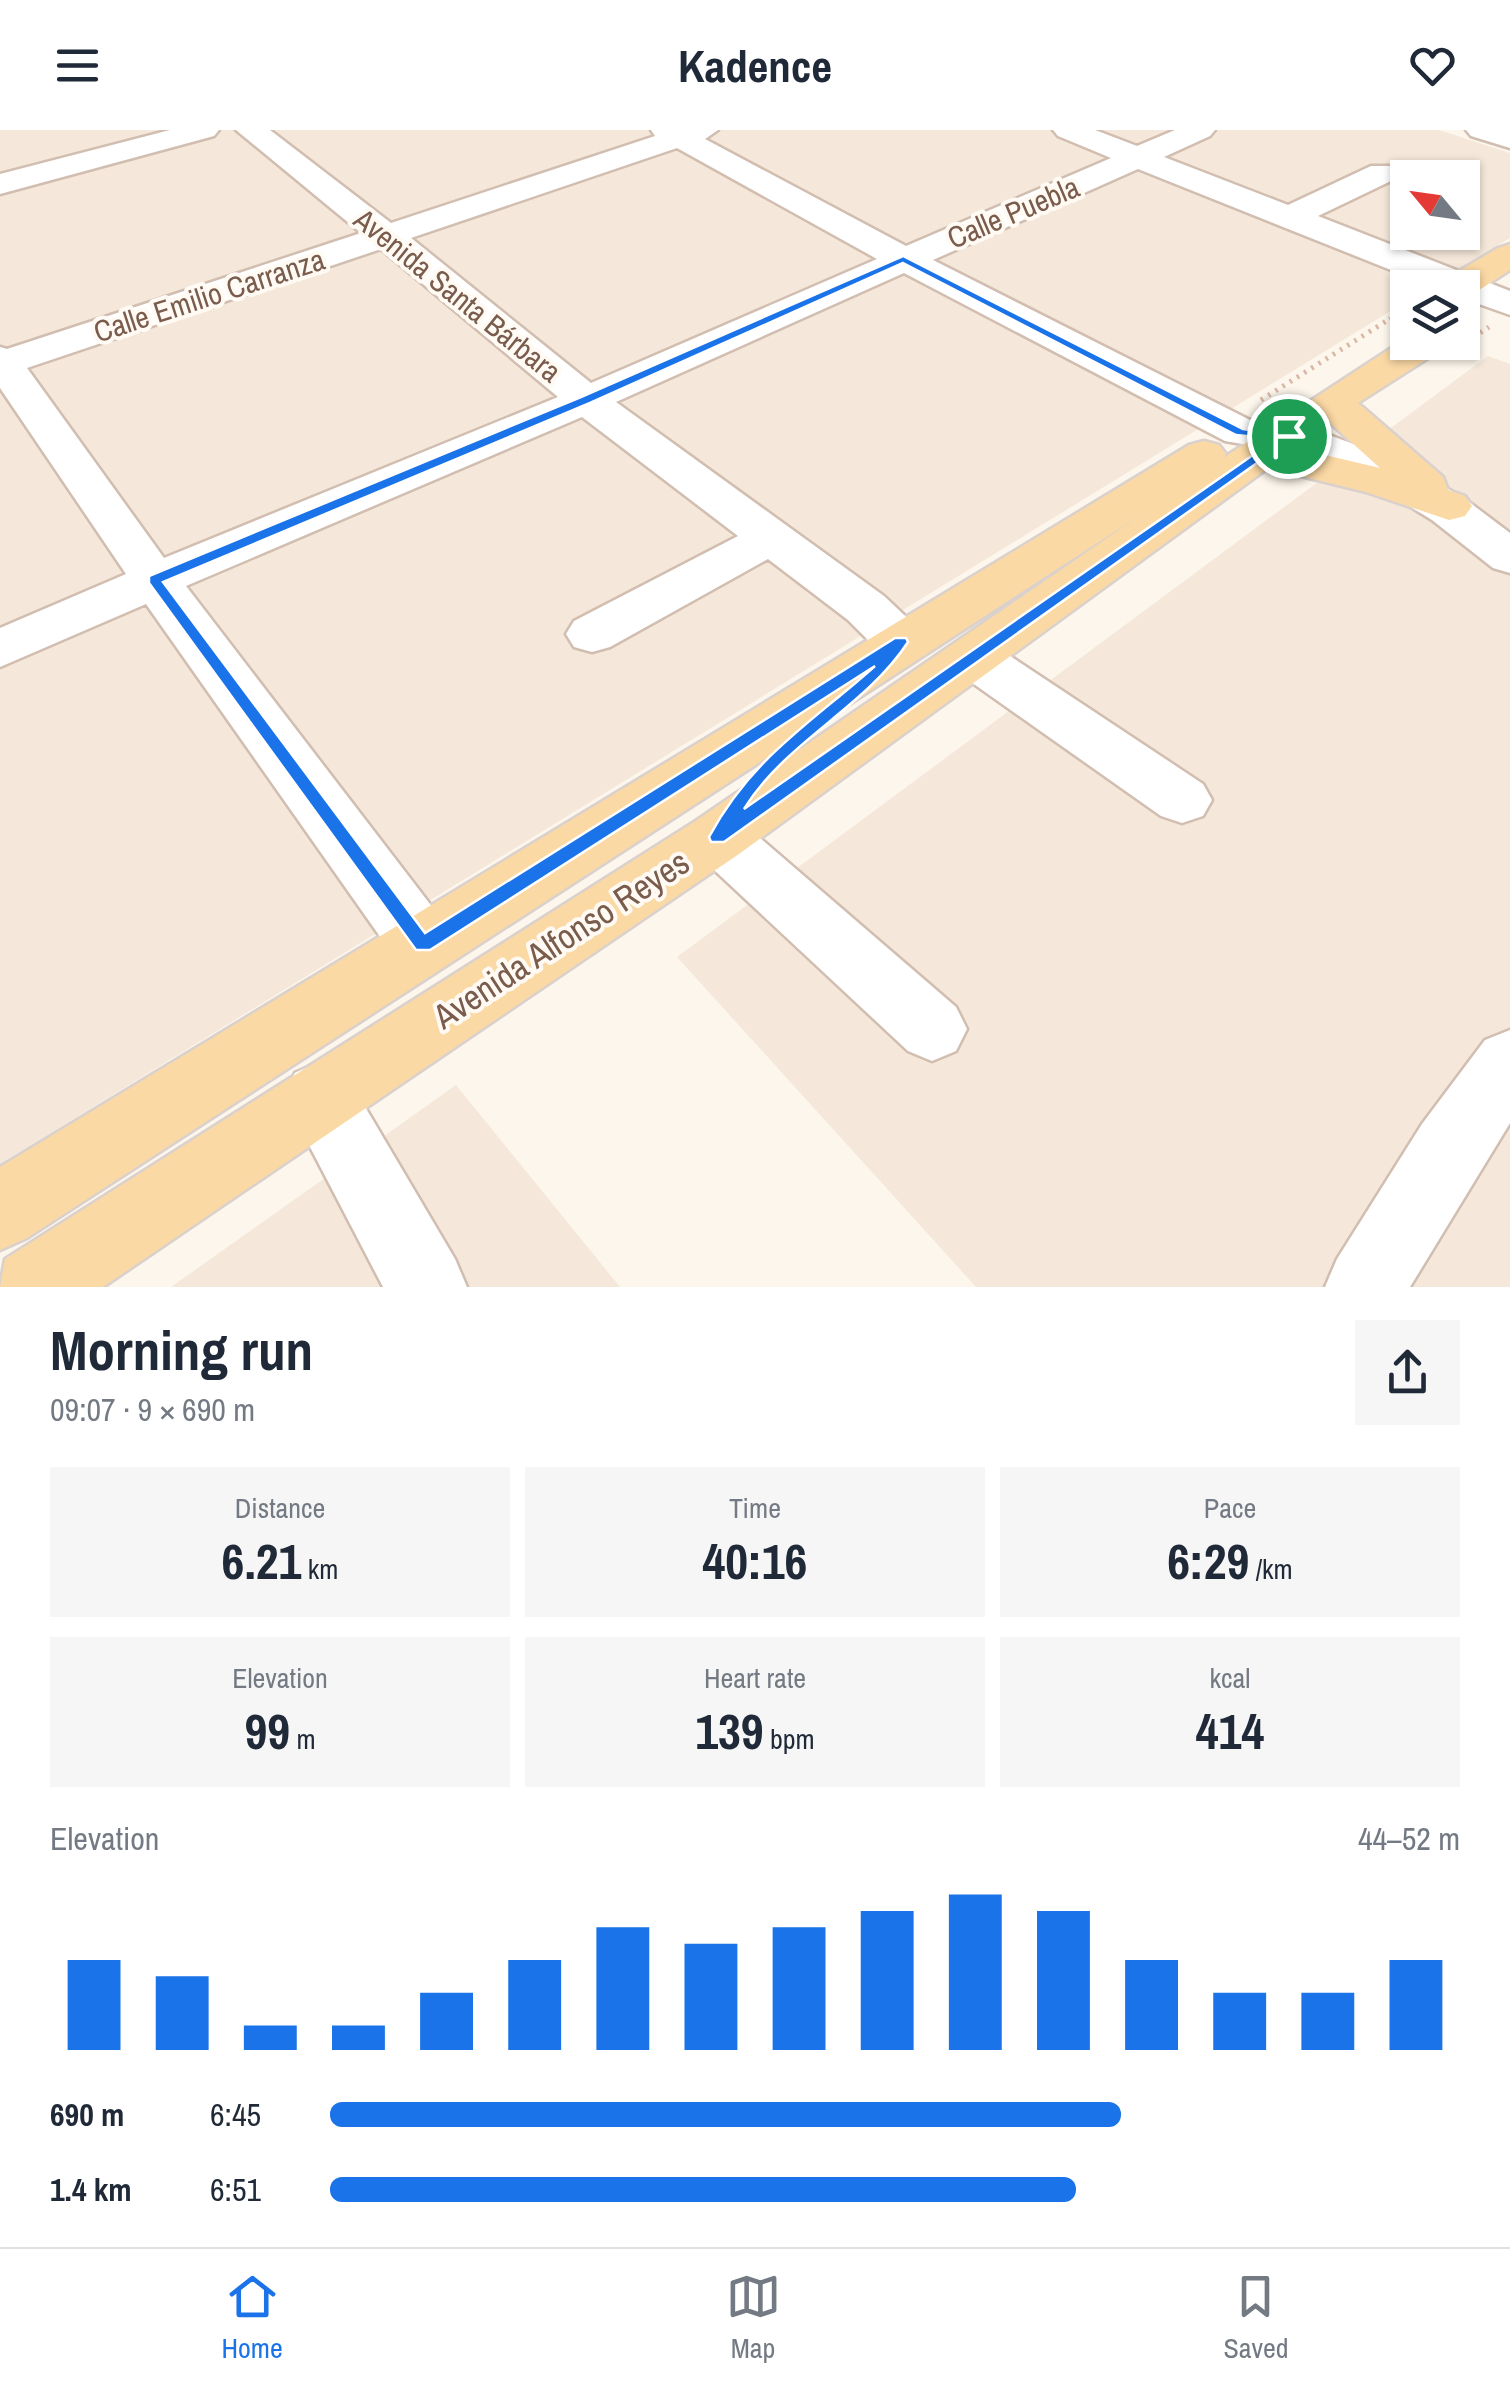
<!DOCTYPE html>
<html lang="en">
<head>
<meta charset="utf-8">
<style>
  body { margin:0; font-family:"Archivo Narrow",sans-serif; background:#f6f6f7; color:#1f2937; height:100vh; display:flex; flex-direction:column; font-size:38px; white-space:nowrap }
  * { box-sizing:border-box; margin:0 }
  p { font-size:32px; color:#747a83 }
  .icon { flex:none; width:55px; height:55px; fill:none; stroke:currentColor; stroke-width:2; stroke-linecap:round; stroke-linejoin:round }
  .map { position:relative; height:1157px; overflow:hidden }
  .panel { display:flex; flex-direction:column; background:#fff; flex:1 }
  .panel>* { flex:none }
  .needle { width:65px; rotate:299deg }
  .buttons { position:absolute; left:1390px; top:30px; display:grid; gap:20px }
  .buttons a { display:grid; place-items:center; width:90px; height:90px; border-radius:0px; background:#fff; box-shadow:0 2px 8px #0004; font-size:50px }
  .pin { position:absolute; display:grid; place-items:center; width:85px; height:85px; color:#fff; margin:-42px; border:5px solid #fff; border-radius:50%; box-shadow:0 2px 10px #0007 }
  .round { display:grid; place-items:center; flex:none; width:105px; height:105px; border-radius:0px; background:#f6f6f7 }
  .overview { display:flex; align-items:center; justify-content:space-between; height:170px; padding:0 50px }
  h1 { font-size:55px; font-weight:700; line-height:75px }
  .stats { display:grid; grid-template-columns:repeat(3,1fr); gap:15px; height:170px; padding:10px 50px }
  .stats div { display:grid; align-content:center; border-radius:0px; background:#f6f6f7; text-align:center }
  .stats b { font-size:50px; font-weight:700 }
  .stats small { font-size:28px; font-weight:400 }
  .stats p { font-size:28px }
  .chart { height:280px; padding:20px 50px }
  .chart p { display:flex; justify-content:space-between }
  .chart svg { width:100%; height:180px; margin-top:10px; stroke:#1a73e8; stroke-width:6 }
  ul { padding:0 50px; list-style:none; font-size:32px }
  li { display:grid; grid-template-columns:160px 120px 1fr; align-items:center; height:75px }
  li i { height:25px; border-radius:12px; background:#1a73e8 }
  header { display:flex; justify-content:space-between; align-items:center; height:130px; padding:0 50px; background:#fff; font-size:45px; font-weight:700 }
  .dock { display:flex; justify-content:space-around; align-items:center; height:140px; border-top:2px solid #e0e1e3; background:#fff; font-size:28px; color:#747a83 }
  .dock a { display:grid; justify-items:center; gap:5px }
  .dock .active { color:#1a73e8 }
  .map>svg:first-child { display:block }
  .residential { fill:#f5e8da; fill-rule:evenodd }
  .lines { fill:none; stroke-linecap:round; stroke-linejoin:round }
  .minor-casing { stroke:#d1beb0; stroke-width:5 }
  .major-casing { stroke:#dad1cd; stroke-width:5 }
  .path-far1 { stroke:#d9b8a5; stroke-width:4; stroke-dasharray:1 5; stroke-linecap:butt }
  .path { stroke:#d9b8a5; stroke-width:5; stroke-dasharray:2.5 6; stroke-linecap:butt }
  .minor { fill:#fff; fill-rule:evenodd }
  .major { fill:#fbd9a5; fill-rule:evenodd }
  .route { fill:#1a73e8; stroke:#fff; stroke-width:2.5; fill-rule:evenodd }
  .labels { text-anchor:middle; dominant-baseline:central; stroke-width:8; stroke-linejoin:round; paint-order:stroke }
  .far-street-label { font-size:30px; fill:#7a5c4d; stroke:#fffaf3 }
  .street-label { font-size:35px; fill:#7a5c4d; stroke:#fffaf3 }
</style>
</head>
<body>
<header><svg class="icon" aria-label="menu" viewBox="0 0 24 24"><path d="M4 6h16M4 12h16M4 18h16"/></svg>Kadence<svg class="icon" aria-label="heart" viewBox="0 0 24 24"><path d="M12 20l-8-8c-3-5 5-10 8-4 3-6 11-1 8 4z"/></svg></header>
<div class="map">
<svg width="1510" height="1157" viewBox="0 0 1510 1157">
  <rect width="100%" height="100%" fill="#fdf6ec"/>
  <!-- residential -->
  <g class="residential">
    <path d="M0 0H1439L1510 23V108L1430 157 1408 158 1407 171 0 1034ZM1408 48H1462V102H1408Z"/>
    <polygon points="1488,226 1510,234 1510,1157 976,1157 677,827"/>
    <polygon points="456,955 620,1157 171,1157"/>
  </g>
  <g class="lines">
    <defs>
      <g id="minor">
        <polygon points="170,0 219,0 214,6 0,64 0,44"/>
        <path d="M236 0H270L391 93 655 6 651 0H718L705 9 906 116 1111 28 1058 6 1053 0H1095L1137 16 1175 0H1215L1210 6 1164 27 1288 75 1371 36H1393L1398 43 1393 50 1318 86 1510 161V185L1462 168V158H1436L1138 39 933 130 1250 290 1332 306 1401 332 1465 369 1510 403V443L1493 438 1432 390 1369 351 1304 325 1225 311 904 143 616 272 884 466 919 499 927 512 919 525 901 530 883 525 848 490 768 429 610 517 592 522 574 517 566 504 574 491 738 406 582 287 186 456 446 795 456 815 446 835 423 843 400 835 146 474 0 537V498L126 444 0 258V217L7 219 361 103ZM677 18 877 129 591 253 411 108ZM381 119 558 267 164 428 27 238Z"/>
        <polygon points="1466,0 1510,0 1510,18 1471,6"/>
        <polygon points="973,509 992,514 1203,654 1212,670 1203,686 1182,693 1161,686 954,540 947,527 954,514"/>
        <polygon points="718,683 739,690 956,877 967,899 956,921 932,931 908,921 697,724 688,707 697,690"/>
        <polygon points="1510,900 1510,993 1410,1157 1325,1157 1337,1129 1422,994 1485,910"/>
        <polygon points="320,932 345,943 455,1129 467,1157 383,1157 284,967 295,943"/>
      </g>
      <g id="major">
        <polygon points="1510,114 1510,140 1470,166 1462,168 1462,158 1439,158 1444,150 1498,118"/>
        <path d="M1408 207V212H1446L1441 220 1358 273 1443 347 1448 360 1465 366 1472 376 1465 386 1449 390 1366 362 1268 338 739 724 103 1157H0L5 1129 697 690 1142 384 27 1108 0 1120V1037L1189 315 1204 311 1219 315 1226 324 1223 328ZM1330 293 1380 338 1295 318Z"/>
      </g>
    </defs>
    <!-- minor casing -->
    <use href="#minor" class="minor-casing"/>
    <!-- major casing -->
    <use href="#major" class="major-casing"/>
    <!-- path-far1 -->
    <polyline class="path-far1" points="1384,192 1408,177"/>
    <!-- path -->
    <g class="path">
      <polyline points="1466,212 1489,197"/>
      <polyline points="1261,270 1388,190"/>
    </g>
    <!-- minor -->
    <use href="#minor" class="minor"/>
    <!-- major -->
    <use href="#major" class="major"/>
  </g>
  <!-- route -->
  <path class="route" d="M903 126 1243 299 1295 306 724 712H711L709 707C752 627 811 593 875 536L430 820H416L149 453V446L581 267ZM903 133 1236 305 1276 309 744 679C786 611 865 578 908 512L906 508H895L425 803 163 452 590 273Z"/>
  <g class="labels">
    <!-- far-street labels -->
    <g class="far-street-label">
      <text transform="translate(1013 82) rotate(-23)">Calle Puebla</text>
      <text transform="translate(209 165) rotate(-18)">Calle Emilio Carranza</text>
      <text transform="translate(458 165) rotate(39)">Avenida Santa Bárbara</text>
    </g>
    <!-- street labels -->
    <g class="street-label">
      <text transform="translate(561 809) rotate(-33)">Avenida Alfonso Reyes</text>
    </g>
  </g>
</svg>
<div class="buttons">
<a><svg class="needle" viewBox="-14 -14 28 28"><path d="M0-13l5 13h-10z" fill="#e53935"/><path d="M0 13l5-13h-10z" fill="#747a83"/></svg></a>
<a><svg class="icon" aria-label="layers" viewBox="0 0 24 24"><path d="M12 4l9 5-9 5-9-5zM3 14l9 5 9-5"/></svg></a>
</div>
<div class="pin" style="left:1289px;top:306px;background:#1e9e55"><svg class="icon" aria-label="arrive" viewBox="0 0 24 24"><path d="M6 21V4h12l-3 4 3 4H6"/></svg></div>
</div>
<section class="panel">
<div class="overview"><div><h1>Morning run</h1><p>09:07 · 9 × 690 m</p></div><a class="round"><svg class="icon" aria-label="share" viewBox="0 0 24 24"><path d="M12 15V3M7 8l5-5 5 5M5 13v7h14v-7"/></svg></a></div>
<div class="stats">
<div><p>Distance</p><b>6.21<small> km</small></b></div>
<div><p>Time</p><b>40:16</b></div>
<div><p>Pace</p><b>6:29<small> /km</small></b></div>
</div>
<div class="stats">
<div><p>Elevation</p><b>99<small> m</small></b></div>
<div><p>Heart rate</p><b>139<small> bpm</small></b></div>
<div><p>kcal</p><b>414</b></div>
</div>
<div class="chart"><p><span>Elevation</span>44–52 m</p>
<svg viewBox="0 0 160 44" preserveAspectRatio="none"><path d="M5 44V22M15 44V26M25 44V38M35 44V38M45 44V30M55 44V22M65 44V14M75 44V18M85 44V14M95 44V10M105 44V6M115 44V10M125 44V22M135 44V30M145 44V30M155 44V22"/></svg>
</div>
<ul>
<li><b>690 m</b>6:45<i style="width:70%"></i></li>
<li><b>1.4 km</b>6:51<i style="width:66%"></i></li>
</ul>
</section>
<nav class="dock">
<a class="active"><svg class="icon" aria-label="home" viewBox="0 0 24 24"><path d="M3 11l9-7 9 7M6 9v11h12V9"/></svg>Home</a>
<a><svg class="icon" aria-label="map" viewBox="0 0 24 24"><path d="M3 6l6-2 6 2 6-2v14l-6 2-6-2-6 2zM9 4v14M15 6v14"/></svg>Map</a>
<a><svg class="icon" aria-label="saved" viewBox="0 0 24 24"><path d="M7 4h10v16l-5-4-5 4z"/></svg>Saved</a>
</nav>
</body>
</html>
